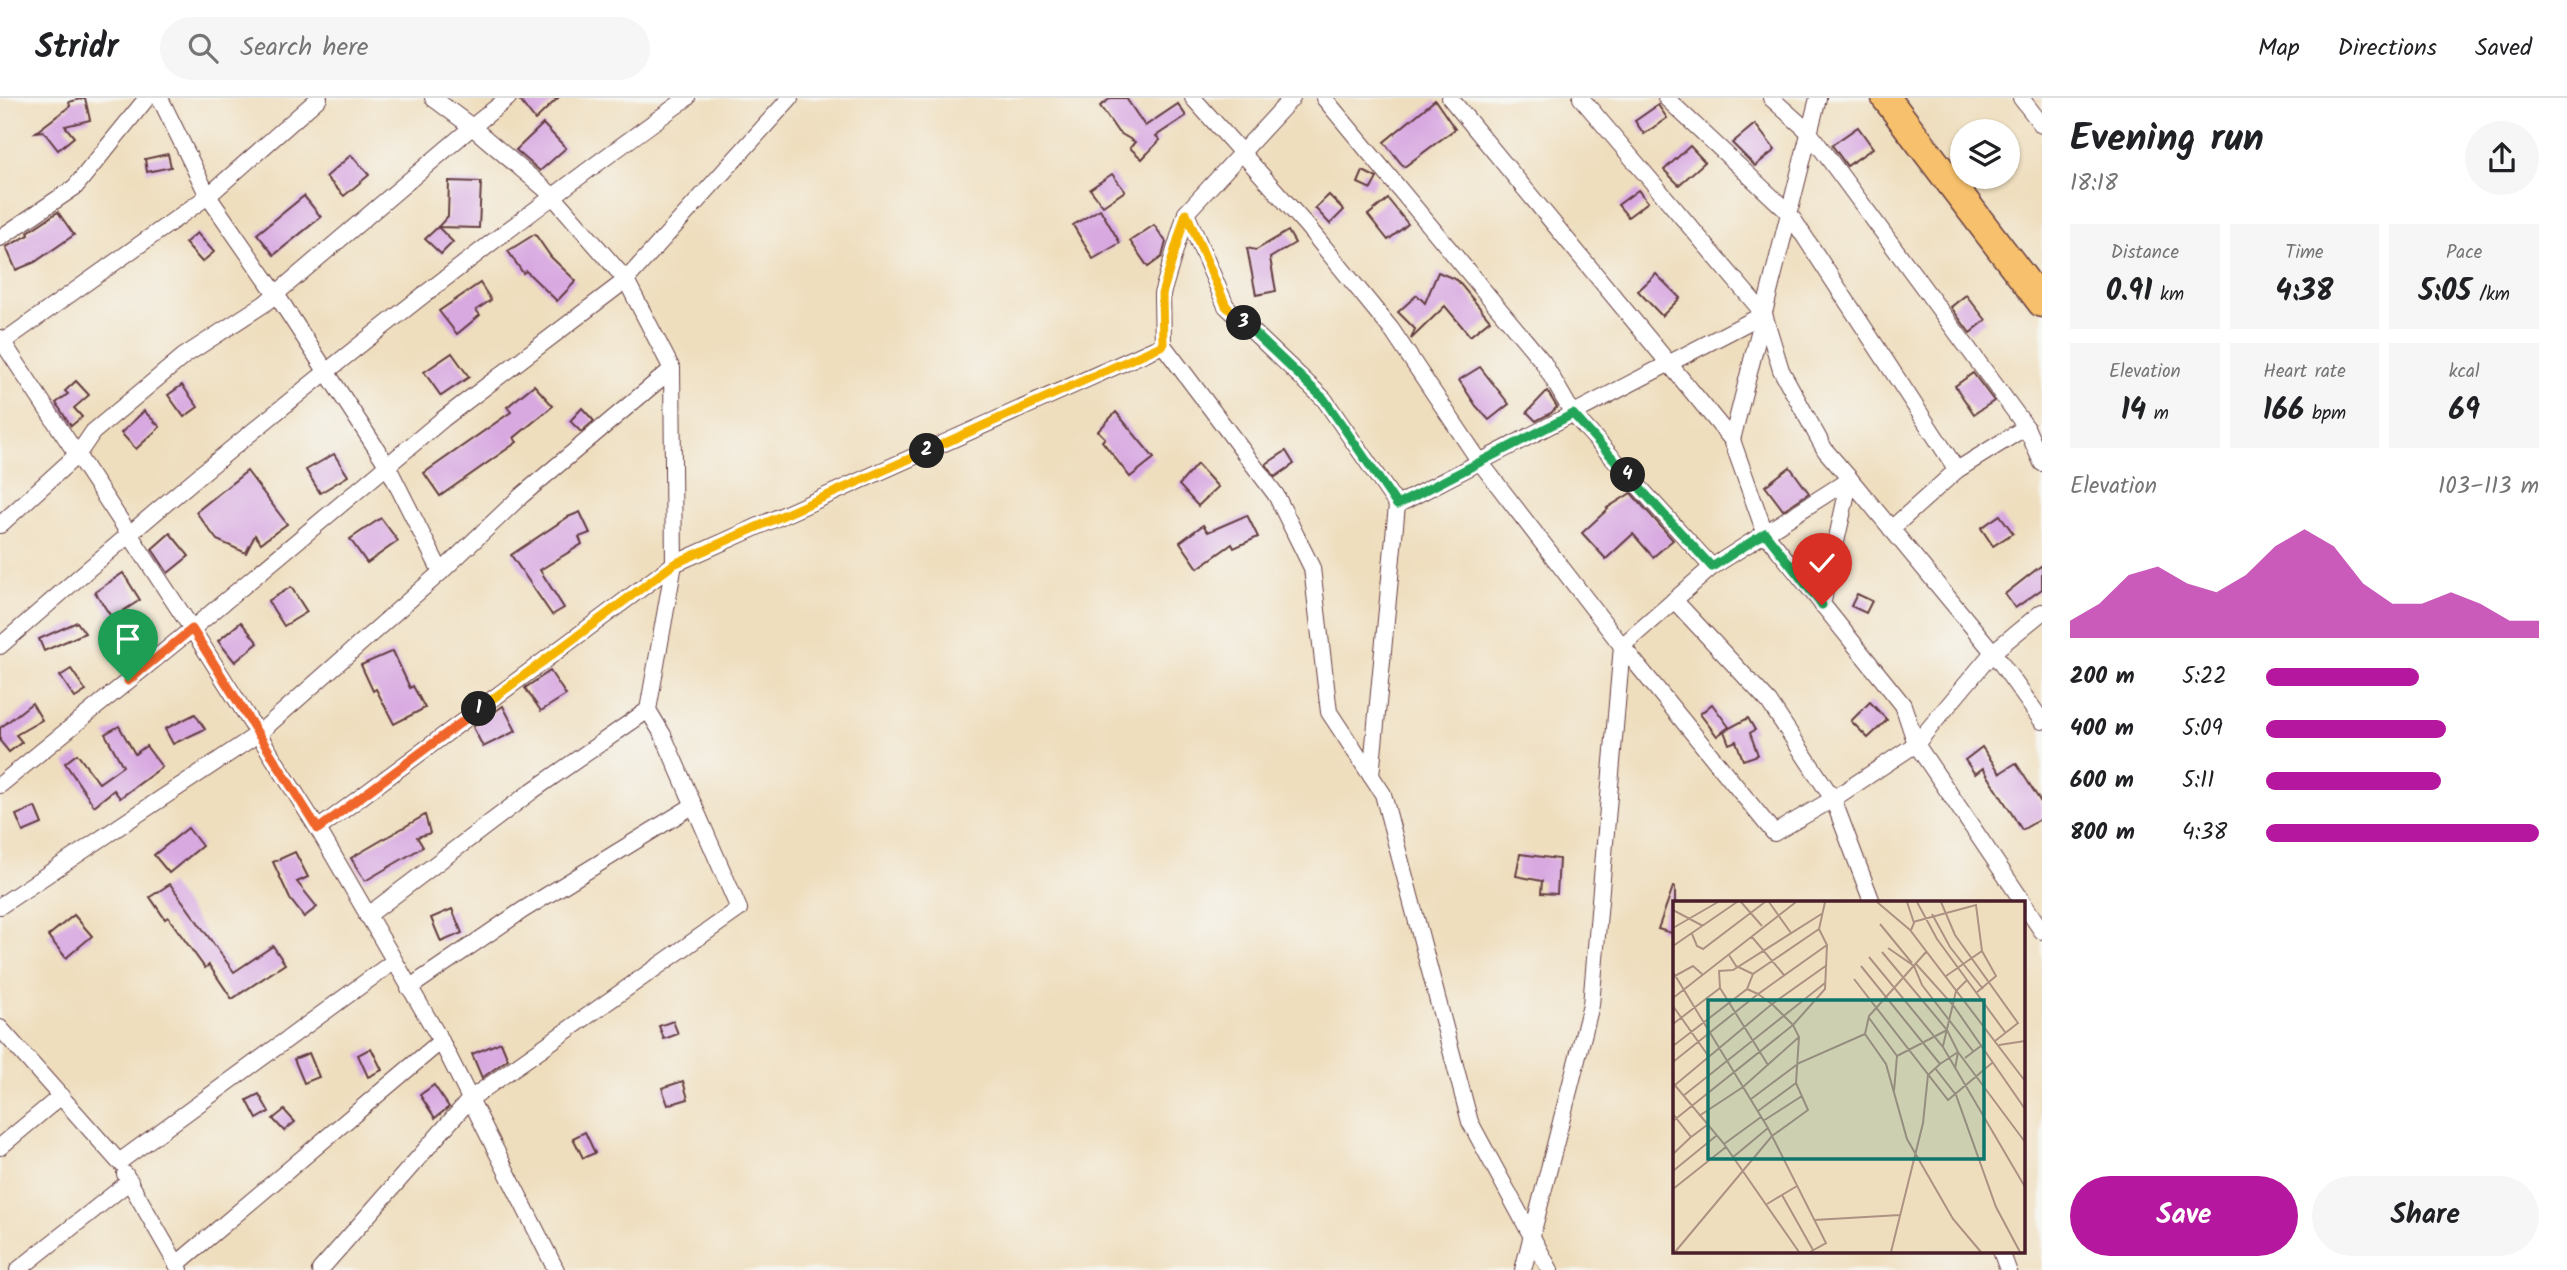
<!DOCTYPE html>
<html lang="en">
<head>
<meta charset="utf-8">
<style>
  body { margin:0; font-family:Kalam,sans-serif; background:#f6f6f6; color:#202124; height:100vh; display:flex; flex-direction:column; font-size:26px; white-space:nowrap }
  * { box-sizing:border-box; margin:0 }
  p { font-size:23px; color:#757577 }
  .icon { flex:none; width:38px; height:38px; fill:none; stroke:currentColor; stroke-width:2; stroke-linecap:round; stroke-linejoin:round }
  .map { position:relative; flex:1; overflow:hidden }
  .drawer { display:flex; flex-direction:column; background:#fff; width:525px }
  .drawer>* { flex:none }
  .fabs { position:absolute; left:1950px; top:21px; display:grid; gap:14px }
  .fabs a { display:grid; place-items:center; width:70px; height:70px; border-radius:50%; background:#fff; box-shadow:0 2px 5px #0004; font-size:35px }
  .pin { position:absolute; display:grid; place-items:center; width:60px; height:60px; color:#fff; margin:-72px -30px; border-radius:50% 50% 50% 0; rotate:-45deg; box-shadow:0 0 7px #0007 }
  .pin .icon { rotate:45deg }
  .km { position:absolute; width:35px; height:35px; margin:-18px; border-radius:50%; background:#222; color:#fff; font-size:19px; line-height:35px; text-align:center }
  .round { display:grid; place-items:center; flex:none; width:74px; height:74px; border-radius:37px; background:#f6f6f6 }
  .overview { display:flex; align-items:center; justify-content:space-between; height:119px; padding:0 28px }
  h1 { font-size:38px; font-weight:700; line-height:52px }
  .metrics { display:grid; grid-template-columns:repeat(3,1fr); gap:10px; height:119px; padding:7px 28px }
  .metrics div { display:grid; align-content:center; border-radius:0px; background:#f6f6f6; text-align:center }
  .metrics b { font-size:30px; font-weight:700 }
  .metrics small { font-size:19px; font-weight:400 }
  .metrics p { font-size:19px }
  .chart { height:196px; padding:14px 28px }
  .chart p { display:flex; justify-content:space-between }
  .chart svg { width:100%; height:126px; margin-top:7px; fill:#b5179e; opacity:.7 }
  .button { display:flex; gap:14px; margin-top:auto; padding:14px 28px }
  .button a { flex:1; height:80px; border-radius:42px; background:#b5179e; color:#fff; font-size:28px; font-weight:700; line-height:80px; text-align:center }
  .button a+a { background:#f6f6f6; color:#202124 }
  ul { padding:0 28px; list-style:none; font-size:23px }
  li { display:grid; grid-template-columns:112px 84px 1fr; align-items:center; height:52px }
  li i { height:18px; border-radius:9px; background:#b5179e }
  header { display:flex; align-items:center; gap:42px; box-sizing:border-box; height:98px; padding:0 35px; background:#fff; border-bottom:2px solid #e0e0e0 }
  header strong { font-size:33px }
  nav { display:flex; gap:38px; margin-inline-start:auto; font-size:24px }
  .search { width:490px; height:63px; background:#f6f6f6; display:flex; align-items:center; gap:18px; box-sizing:border-box; padding:0 24px; border-radius:38px; color:#757577; font-size:26px }
  main { display:flex; flex:1; min-height:0 }
  .map>svg:first-child { display:block }
  .building { fill:#d8a9e1 }
  .lines { fill:none; stroke-linecap:round; stroke-linejoin:round }
  .street-casing { stroke:#633c41; stroke-width:18 }
  .highway-casing { stroke:#633c41; stroke-width:31 }
  .street { stroke:#fff; stroke-width:16 }
  .highway { stroke:#f7c06c; stroke-width:28 }
  .split-1-casing { stroke:#fff; stroke-width:14 }
  .split-2-casing { stroke:#fff; stroke-width:14 }
  .split-3-casing { stroke:#fff; stroke-width:14 }
  .split-4-casing { stroke:#fff; stroke-width:14 }
  .split-5-casing { stroke:#fff; stroke-width:14 }
  .split-1 { stroke:#f0652b; stroke-width:9 }
  .split-2 { stroke:#f5b400; stroke-width:9 }
  .split-3 { stroke:#f5b400; stroke-width:9 }
  .split-4 { stroke:#22a559; stroke-width:9 }
  .split-5 { stroke:#22a559; stroke-width:9 }
  .inset-road { fill:none; stroke:#ad9283; stroke-width:2 }
  .view { fill:#0f766e; fill-opacity:0.15; stroke:#0f766e; stroke-width:3.5 }
  .inset-edge { fill:none; stroke:#4a1f2b; stroke-width:3.5 }
</style>
</head>
<body>
<header>
<strong>Stridr</strong>
<div class="search"><svg class="icon" aria-label="search" viewBox="0 0 24 24"><circle cx="10" cy="10" r="6"/><path d="M15 15l6 6"/></svg>Search here</div>
<nav><a>Map</a><a>Directions</a><a>Saved</a></nav>
</header>
<main>
<div class="map">
<svg width="2042" height="1172" viewBox="0 0 2042 1172">
  <rect width="100%" height="100%" fill="#f6f6f2"/>
  <filter id="ink" filterUnits="userSpaceOnUse"><feTurbulence type="fractalNoise" baseFrequency=".0143" numOctaves="2"/><feDisplacementMap in="SourceGraphic" scale="14" xChannelSelector="R" yChannelSelector="G"/><feConvolveMatrix kernelMatrix="1 2 1 2 8 2 1 2 1" color-interpolation-filters="sRGB"/></filter>
  <filter id="wash" filterUnits="userSpaceOnUse"><feTurbulence type="fractalNoise" baseFrequency=".00686" numOctaves="4" result="noise"/><feDisplacementMap in="SourceGraphic" scale="28" xChannelSelector="R" yChannelSelector="G"/><feGaussianBlur stdDeviation="1.57" result="paint"/><feColorMatrix in="noise" values="0 0 0 0 0 0 0 0 0 0 0 0 0 0 0 0 0 1.4 0 .05"/><feComposite in="paint" operator="in"/></filter>
  <g filter="url(#wash)">
    <rect width="100%" height="100%" fill="#efdebe"/>
    <g id="blocks">
      <!-- building -->
      <g class="building">
        <polygon points="85,0 90,22 65,28 74,39 58,52 43,33 36,34 70,8 69,4"/>
        <polygon points="518,0 558,0 535,22"/>
        <polygon points="1111,0 1126,0 1145,28 1178,6 1186,18 1156,38 1160,42 1142,61 1130,50 1135,44 1118,34 1100,8"/>
        <polygon points="1435,2 1455,31 1404,69 1384,44"/>
        <polygon points="1658,7 1667,20 1644,36 1635,23"/>
        <polygon points="543,26 566,50 540,73 516,52"/>
        <polygon points="1755,26 1775,52 1755,68 1732,45"/>
        <polygon points="1858,29 1873,50 1847,68 1832,47"/>
        <polygon points="1690,48 1705,64 1679,87 1664,72"/>
        <polygon points="168,56 171,69 147,74 145,61"/>
        <polygon points="351,57 369,77 344,98 326,79"/>
        <polygon points="1363,73 1377,80 1371,91 1358,85"/>
        <polygon points="1112,76 1125,93 1103,108 1090,91"/>
        <polygon points="449,83 481,84 479,130 438,129 448,118"/>
        <polygon points="1638,92 1648,104 1628,119 1618,107"/>
        <polygon points="1329,97 1344,112 1330,126 1315,110"/>
        <polygon points="304,98 321,119 274,157 257,136"/>
        <polygon points="1388,101 1408,126 1388,142 1368,117"/>
        <polygon points="1100,111 1120,145 1093,161 1073,127"/>
        <polygon points="58,114 74,137 35,164 16,172 6,149 29,137 28,134"/>
        <polygon points="1154,127 1166,144 1162,159 1148,169 1130,143"/>
        <polygon points="438,129 453,144 441,156 425,141"/>
        <polygon points="1288,133 1295,145 1270,160 1276,193 1256,197 1247,150 1256,152"/>
        <polygon points="197,135 214,154 202,164 185,145"/>
        <polygon points="535,136 551,159 576,183 557,203 526,173 523,175 508,153"/>
        <polygon points="1438,174 1457,182 1490,222 1470,238 1445,208 1411,241 1415,231 1398,214 1417,197 1425,205"/>
        <polygon points="1656,176 1680,200 1662,218 1638,193"/>
        <polygon points="480,185 491,202 476,212 480,217 457,236 439,213"/>
        <polygon points="1966,197 1986,222 1970,235 1951,209"/>
        <polygon points="452,255 469,279 441,298 424,274"/>
        <polygon points="1480,269 1509,306 1489,322 1476,308 1459,282"/>
        <polygon points="1973,275 1994,303 1974,316 1955,288"/>
        <polygon points="76,283 89,297 74,310 82,319 71,328 56,305 68,296 65,293"/>
        <polygon points="182,287 198,309 184,319 168,297"/>
        <polygon points="534,287 553,308 514,340 517,344 440,398 424,375 511,314 507,309"/>
        <polygon points="1547,293 1557,309 1551,315 1536,323 1527,314"/>
        <polygon points="582,310 594,323 581,334 570,323"/>
        <polygon points="144,313 160,329 136,351 121,335"/>
        <polygon points="1116,314 1154,360 1130,379 1102,343 1105,340 1098,333"/>
        <polygon points="1286,353 1294,366 1275,379 1266,366"/>
        <polygon points="334,356 348,378 320,395 306,372"/>
        <polygon points="1197,366 1218,389 1198,408 1179,387"/>
        <polygon points="1790,369 1809,395 1783,412 1765,388"/>
        <polygon points="247,373 287,426 261,445 255,437 246,455 217,442 196,414"/>
        <polygon points="1631,395 1673,442 1653,459 1633,436 1606,461 1582,435 1608,411 1607,410"/>
        <polygon points="580,414 590,435 579,439 582,446 540,472 564,510 552,517 511,457 568,419"/>
        <polygon points="1247,417 1258,439 1234,450 1232,446 1198,470 1180,444 1203,427 1208,434"/>
        <polygon points="2000,417 2013,435 1993,448 1981,430"/>
        <polygon points="381,420 398,443 367,465 350,441"/>
        <polygon points="170,435 189,458 168,475 152,451"/>
        <polygon points="2042,467 2042,491 2015,510 2005,496"/>
        <polygon points="123,475 140,502 112,520 95,494"/>
        <polygon points="291,489 307,514 284,528 268,503"/>
        <polygon points="1857,496 1872,503 1866,515 1851,508"/>
        <polygon points="77,524 85,535 44,553 39,541"/>
        <polygon points="241,524 258,545 235,564 218,543"/>
        <polygon points="393,553 410,590 413,588 425,610 394,626 376,591 373,593 361,567"/>
        <polygon points="71,571 86,593 75,600 60,578"/>
        <polygon points="550,573 566,597 541,613 525,590"/>
        <polygon points="1870,604 1887,622 1868,640 1851,623"/>
        <polygon points="32,605 42,622 16,637 22,644 9,654 0,643 0,630"/>
        <polygon points="1712,606 1729,629 1717,638 1700,616"/>
        <polygon points="503,608 516,633 483,649 473,629"/>
        <polygon points="195,616 205,631 173,646 165,631"/>
        <polygon points="1748,620 1755,632 1750,635 1758,657 1743,662 1736,643 1729,646 1724,633"/>
        <polygon points="119,628 135,656 146,648 162,669 120,700 114,692 94,708 65,665 77,656 99,685 123,668 105,636"/>
        <polygon points="1982,649 2000,675 2016,665 2042,706 2042,720 2022,732 1983,670 1975,676 1965,662"/>
        <polygon points="35,709 42,726 23,734 16,717"/>
        <polygon points="425,717 430,735 417,739 423,749 365,783 351,760"/>
        <polygon points="188,730 202,748 169,775 154,757"/>
        <polygon points="295,754 308,779 297,784 317,809 304,819 290,801 273,764"/>
        <polygon points="1520,756 1559,761 1557,796 1541,795 1542,783 1516,778"/>
        <polygon points="170,786 234,874 273,848 285,866 232,901 209,867 205,870 168,819 165,821 150,799"/>
        <polygon points="1673,789 1675,789 1675,836 1658,831"/>
        <polygon points="452,811 462,835 441,844 431,820"/>
        <polygon points="74,817 92,838 66,860 48,838"/>
        <polygon points="673,923 678,936 664,941 659,928"/>
        <polygon points="501,944 508,961 482,980 472,956"/>
        <polygon points="371,950 382,972 368,979 358,957"/>
        <polygon points="309,955 319,979 304,985 294,961"/>
        <polygon points="683,983 688,1001 668,1007 662,990"/>
        <polygon points="434,987 449,1009 435,1020 420,997"/>
        <polygon points="259,996 269,1014 257,1021 247,1002"/>
        <polygon points="284,1012 295,1024 284,1033 273,1021"/>
        <polygon points="585,1034 595,1055 583,1060 573,1040"/>
      </g>
    </g>
  </g>
  <g filter="url(#ink)">
    <use href="#blocks" fill-opacity="0" stroke="#633c41" stroke-width="2"/>
    <g class="lines">
      <defs>
        <g id="street">
          <polyline points="160,0 208,98 276,196 387,367 441,474"/>
          <polyline points="433,0 472,29 508,0"/>
          <polyline points="1193,0 1306,127 1391,231 1480,364 1622,548 1774,735 1833,701 1916,646 1993,554 2042,514"/>
          <polyline points="1292,0 1186,115 1162,196 1163,247 1276,397 1312,470 1329,614 1383,696 1470,1024 1550,1172"/>
          <polyline points="1324,0 1543,264 1573,316 1712,469"/>
          <polyline points="1450,0 1732,342 1765,435 1903,607 1916,646 2023,804"/>
          <polyline points="1581,0 1764,216 1781,272 1825,352 1850,381 1822,507"/>
          <polyline points="1666,0 1789,115 1957,372"/>
          <polyline points="1771,0 1809,34 2026,329 2042,365"/>
          <polyline points="2021,0 2042,27"/>
          <polyline points="1186,115 1226,208 1324,301 1397,407 1371,678"/>
          <polyline points="0,140 75,89 147,0"/>
          <polyline points="0,240 192,531 318,731 441,943 556,1172"/>
          <polyline points="0,246 208,98 319,0"/>
          <polyline points="1732,342 1818,0"/>
          <polyline points="1397,407 1764,216"/>
          <polyline points="0,427 78,356 93,334 184,258 264,206 472,29 552,97 626,182 443,321 192,531 0,687"/>
          <polyline points="1891,431 1957,372 2026,329"/>
          <polyline points="1674,502 1769,604 1833,701 1872,804"/>
          <path d="M0 548C220 354 449 171 687 0"/>
          <polyline points="318,731 674,466 1163,247"/>
          <polyline points="2023,805 2042,833"/>
          <polyline points="0,808 258,636 441,474 521,398 672,271"/>
          <polyline points="367,818 532,693 648,612"/>
          <polyline points="409,890 523,812 694,707"/>
          <polyline points="0,930 119,1064 393,864"/>
          <polyline points="0,1049 61,998"/>
          <polyline points="125,1076 180,1172"/>
          <polyline points="2001,1153 2008,1172"/>
          <polyline points="177,1166 441,943"/>
          <polyline points="18,1172 130,1083"/>
          <polyline points="320,1172 470,1001 739,811 663,637 648,612 674,466 672,271 626,182 790,0"/>
          <polyline points="1523,1172 1591,907 1622,548 1712,469 1850,381 1993,554 2042,623"/>
        </g>
        <polyline id="highway" points="1886,0 2042,205"/>
      </defs>
      <!-- street casing -->
      <use href="#street" class="street-casing"/>
      <!-- highway casing -->
      <use href="#highway" class="highway-casing"/>
      <!-- street -->
      <use href="#street" class="street"/>
      <!-- highway -->
      <use href="#highway" class="highway"/>
    </g>
  </g>
  <g class="lines" filter="url(#ink)">
    <defs>
      <polyline id="split-1" points="128,583 192,531 318,731 479,611"/>
      <polyline id="split-2" points="479,611 674,466 927,353"/>
      <polyline id="split-3" points="927,353 1163,247 1162,196 1186,115 1226,208 1244,225"/>
      <polyline id="split-4" points="1244,225 1324,301 1397,407 1573,316 1628,377"/>
      <polyline id="split-5" points="1628,377 1712,469 1765,435 1822,507"/>
    </defs>
    <!-- split-1 casing -->
    <use href="#split-1" class="split-1-casing"/>
    <!-- split-2 casing -->
    <use href="#split-2" class="split-2-casing"/>
    <!-- split-3 casing -->
    <use href="#split-3" class="split-3-casing"/>
    <!-- split-4 casing -->
    <use href="#split-4" class="split-4-casing"/>
    <!-- split-5 casing -->
    <use href="#split-5" class="split-5-casing"/>
    <!-- split-1 -->
    <use href="#split-1" class="split-1"/>
    <!-- split-2 -->
    <use href="#split-2" class="split-2"/>
    <!-- split-3 -->
    <use href="#split-3" class="split-3"/>
    <!-- split-4 -->
    <use href="#split-4" class="split-4"/>
    <!-- split-5 -->
    <use href="#split-5" class="split-5"/>
  </g>
  <!-- overview -->
  <g transform="translate(1673 803)">
    <rect width="352" height="352" fill="#efdebe"/>
    <path class="inset-road" d="M68 1 89 25M96 1 118 32M204 1 237 29 352 180M234 1 241 22 238 29M244 1 264 38 332 131M268 1 282 34 345 122 322 140M0 9 30 25M259 13 277 46 310 88M240 21 303 4 309 50M207 23 239 62M0 27 45 1M19 33 24 45 30 48 92 1M79 36 111 74M0 45 64 1M215 47 241 65 249 84 300 150M209 51 274 129 285 151 282 168M253 51 196 115 192 133 213 163 234 238 280 318 308 351M56 54 63 65 80 73M196 56 270 146 352 286M243 63 280 104 352 208M188 65 267 163M0 71 95 227 153 342 137 351M273 75 309 50 323 75 303 92M0 76 20 65 29 73M181 78 275 199 319 162M47 87 95 164M74 88 85 93 154 44M0 97 123 1M0 105 36 156M196 117 224 155 221 190M0 123 47 87 46 70 60 69 150 12M326 144 352 140M0 145 74 88 80 73 146 28M270 145 283 90 294 79M224 155 274 129M292 157 309 144M0 161 85 93 99 103 154 64M262 167 283 194 323 306 347 351M0 182 51 243 88 216M10 195 152 82M78 198 126 162 192 133M85 210 123 182M0 213 18 236 34 224M26 215 70 186 126 136M0 220 120 124 99 103 2 184M90 220 129 195M51 243 126 351M0 253 18 236M59 257 95 227M0 270 43 235M0 288 53 246M109 294 140 349M94 303 124 285M141 319 227 314M2 351 99 235 135 209 123 182 126 136 120 124 152 88 154 44 146 28 152 1M218 351 250 222 255 174 267 163 285 151 352 241"/>
    <path class="view" d="M35 99H311V258H35Z"/>
    <rect width="352" height="352" class="inset-edge"/>
  </g>
</svg>
<div class="fabs">
<a><svg class="icon" aria-label="layers" viewBox="0 0 24 24"><path d="M12 4l9 5-9 5-9-5zM3 14l9 5 9-5"/></svg></a>
</div>
<div class="pin" style="left:128px;top:583px;background:#1e9e55"><svg class="icon" aria-label="arrive" viewBox="0 0 24 24"><path d="M6 21V4h12l-3 4 3 4H6"/></svg></div>
<div class="pin" style="left:1822px;top:507px;background:#d93025"><svg class="icon" aria-label="check" viewBox="0 0 24 24"><path d="M5 12l5 5 9-10"/></svg></div>
<b class="km" style="left:479px;top:611px">1</b>
<b class="km" style="left:927px;top:353px">2</b>
<b class="km" style="left:1244px;top:225px">3</b>
<b class="km" style="left:1628px;top:377px">4</b>
</div>
<section class="drawer">
<div class="overview"><div><h1>Evening run</h1><p>18:18</p></div><a class="round"><svg class="icon" aria-label="share" viewBox="0 0 24 24"><path d="M12 15V3M7 8l5-5 5 5M5 13v7h14v-7"/></svg></a></div>
<div class="metrics">
<div><p>Distance</p><b>0.91<small> km</small></b></div>
<div><p>Time</p><b>4:38</b></div>
<div><p>Pace</p><b>5:05<small> /km</small></b></div>
</div>
<div class="metrics">
<div><p>Elevation</p><b>14<small> m</small></b></div>
<div><p>Heart rate</p><b>166<small> bpm</small></b></div>
<div><p>kcal</p><b>69</b></div>
</div>
<div class="chart"><p><span>Elevation</span>103–113 m</p>
<svg viewBox="0 0 160 44" preserveAspectRatio="none"><path d="M0 44V38L10 32L20 22L30 19L40 25L50 28L60 22L70 12L80 6L90 12L100 25L110 32L120 32L130 28L140 32L150 38L160 38V44z"/></svg>
</div>
<ul>
<li><b>200 m</b>5:22<i style="width:56%"></i></li>
<li><b>400 m</b>5:09<i style="width:66%"></i></li>
<li><b>600 m</b>5:11<i style="width:64%"></i></li>
<li><b>800 m</b>4:38<i style="width:100%"></i></li>
</ul>
<div class="button"><a>Save</a><a>Share</a></div>
</section>
</main>
</body>
</html>
